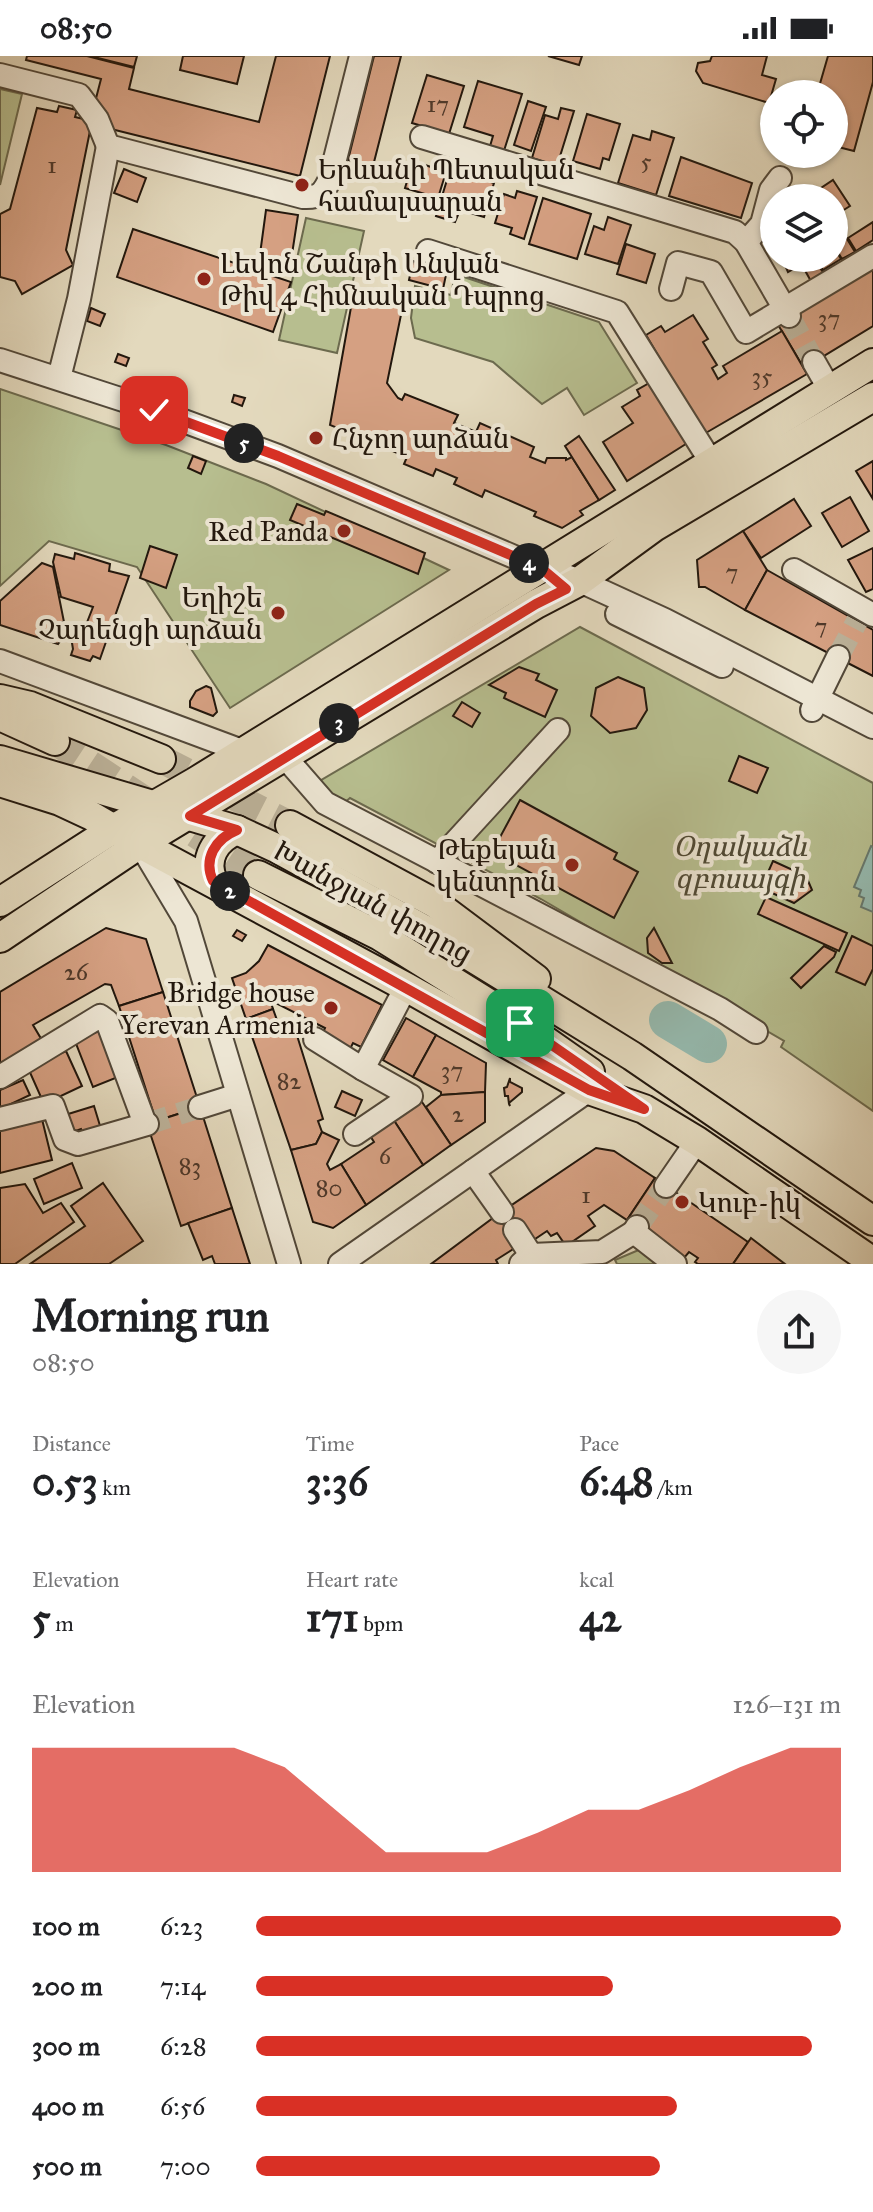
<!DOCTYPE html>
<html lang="en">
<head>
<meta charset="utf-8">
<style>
  body { margin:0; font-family:"IM FELL Great Primer","Noto Serif Armenian",serif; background:#f6f6f6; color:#202124; height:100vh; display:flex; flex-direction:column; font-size:30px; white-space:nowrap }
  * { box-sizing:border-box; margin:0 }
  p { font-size:26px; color:#757577 }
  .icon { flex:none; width:44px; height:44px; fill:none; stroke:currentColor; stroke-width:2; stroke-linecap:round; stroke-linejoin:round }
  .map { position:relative; height:1208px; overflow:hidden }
  .side { display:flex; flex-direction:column; background:#fff; flex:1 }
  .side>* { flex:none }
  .fabs { position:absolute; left:760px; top:24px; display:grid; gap:16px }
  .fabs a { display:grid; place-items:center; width:88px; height:88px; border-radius:50%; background:#fff; box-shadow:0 2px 6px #0004; font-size:40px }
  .pin { position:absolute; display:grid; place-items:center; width:68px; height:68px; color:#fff; margin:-34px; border-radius:16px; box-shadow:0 4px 12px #0006 }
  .km { position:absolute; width:40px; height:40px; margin:-20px; border-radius:50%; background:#222; color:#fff; font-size:22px; line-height:40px; text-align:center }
  .round { display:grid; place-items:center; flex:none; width:84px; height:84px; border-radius:42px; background:#f6f6f6 }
  .overview { display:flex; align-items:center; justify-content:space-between; height:136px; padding:0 32px }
  h1 { font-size:44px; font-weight:800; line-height:60px }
  .metrics { display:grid; grid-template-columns:repeat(3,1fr); gap:12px; height:136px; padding:8px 32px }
  .metrics div { display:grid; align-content:center }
  .metrics b { font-size:40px; font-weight:800 }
  .metrics small { font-size:22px; font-weight:400 }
  .metrics p { font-size:22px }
  .chart { height:224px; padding:16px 32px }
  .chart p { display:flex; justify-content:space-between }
  .chart svg { width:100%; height:144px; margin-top:8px; fill:#d93025; opacity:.7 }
  ul { padding:0 32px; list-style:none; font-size:26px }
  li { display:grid; grid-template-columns:128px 96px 1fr; align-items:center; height:60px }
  li i { height:20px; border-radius:10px; background:#d93025 }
  .status { display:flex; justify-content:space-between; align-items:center; height:56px; padding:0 40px; background:#fff; direction:ltr }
  .status svg { height:22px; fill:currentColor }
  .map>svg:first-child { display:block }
  .green { fill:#b7be8f; stroke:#6c6a4e; stroke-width:2 }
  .water { fill:#95baaf; stroke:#67796e; stroke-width:2 }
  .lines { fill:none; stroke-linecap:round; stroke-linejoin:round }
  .river { stroke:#95baaf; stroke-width:38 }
  .building { fill:#d5a082; stroke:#22170d; stroke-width:2 }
  .minor-tunnel { stroke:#bcb29a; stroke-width:22; stroke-dasharray:22 11; stroke-linecap:butt }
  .major-tunnel { stroke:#bcb29a; stroke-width:28; stroke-dasharray:28 14; stroke-linecap:butt }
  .minor-casing { stroke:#524839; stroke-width:26 }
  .major-casing { stroke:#22170d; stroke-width:32 }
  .minor { stroke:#ede6d4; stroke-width:22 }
  .major { stroke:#e3d9bd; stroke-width:28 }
  .route-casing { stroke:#fff; stroke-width:16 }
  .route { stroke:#d93025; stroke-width:10 }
  .poi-dot { fill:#8f2418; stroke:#ede6d4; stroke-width:3 }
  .labels { text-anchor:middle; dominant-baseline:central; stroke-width:8; stroke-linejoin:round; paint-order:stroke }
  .number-label { font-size:24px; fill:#4f392a }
  .poi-label { font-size:28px; fill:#22170d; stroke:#ede6d4; text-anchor:start }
  .park-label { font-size:28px; font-style:italic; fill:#4f4934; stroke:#ede6d4 }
  .street-label { font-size:28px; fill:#22170d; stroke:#ede6d4 }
</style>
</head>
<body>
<div class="status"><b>08:50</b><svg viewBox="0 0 49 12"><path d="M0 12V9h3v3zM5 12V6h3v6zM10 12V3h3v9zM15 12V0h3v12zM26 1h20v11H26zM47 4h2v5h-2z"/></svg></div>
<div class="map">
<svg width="873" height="1208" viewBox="0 0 873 1208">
  <rect width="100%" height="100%" fill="#e3d9bd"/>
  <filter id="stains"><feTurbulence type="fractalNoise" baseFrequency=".0025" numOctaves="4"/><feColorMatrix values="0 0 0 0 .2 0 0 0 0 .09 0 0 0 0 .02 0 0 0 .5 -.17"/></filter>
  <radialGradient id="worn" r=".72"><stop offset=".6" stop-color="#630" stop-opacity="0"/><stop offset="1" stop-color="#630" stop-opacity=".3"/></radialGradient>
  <!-- green -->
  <g class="green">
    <polygon points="0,33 22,38 0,129"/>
    <polygon points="306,162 364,175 337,297 279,284"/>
    <polygon points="455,218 599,266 637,327 584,359 567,332 542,348 493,306 415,282 411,262 415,230 451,239"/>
    <polygon points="0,333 166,389 266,428 449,514 230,652 137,511 49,485 0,530"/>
    <polygon points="580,571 873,727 873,1055 781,991 784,985 541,843 350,742 343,748 318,726"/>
    <polygon points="641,1193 655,1208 617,1208 615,1204"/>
  </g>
  <!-- water -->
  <polygon class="water" points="871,790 873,791 873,856 861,851 864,842 859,840 861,834 854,831"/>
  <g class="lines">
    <!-- river -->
    <polyline class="river" points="668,964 708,988"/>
  </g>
  <!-- building -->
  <g class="building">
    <polygon points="27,0 87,0 134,12 129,33 259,66 276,0 330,0 300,120 103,71 107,57 93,54 101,23 26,4"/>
    <polygon points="90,0 137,0 134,11"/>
    <polygon points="183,0 244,0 237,28 180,14"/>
    <polygon points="374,0 401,0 373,110 348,104"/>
    <polygon points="548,0 582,0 579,9"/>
    <polygon points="712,0 767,0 762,19 776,23 769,47 703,27 696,15 698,7 710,5"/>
    <polygon points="828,0 873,0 873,26 854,95 834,90 834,38 817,38"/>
    <polygon points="427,19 464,30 449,78 412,67"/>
    <polygon points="478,25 522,38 502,101 488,97 493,80 464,71"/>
    <polygon points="528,45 546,51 531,95 514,89"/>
    <polygon points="59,50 77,54 75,61 92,65 66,194 73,209 22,238 15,225 0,221 0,158 10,153 37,52 57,56"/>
    <polygon points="561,52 574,55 557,110 532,102 545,59 558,63"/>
    <polygon points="587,58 620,68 609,104 603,102 600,113 573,105"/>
    <polygon points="652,75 674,82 656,139 618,127 633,79 650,84"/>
    <polygon points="681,101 752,127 741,162 669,140"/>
    <polygon points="413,105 446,116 438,142 405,132"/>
    <polygon points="124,113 146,122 137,146 114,137"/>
    <polygon points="450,114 494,127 484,161 460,154 455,166 436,160"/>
    <polygon points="833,124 850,150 834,160 834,142 806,142"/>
    <polygon points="517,135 537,141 524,183 510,178 512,172 495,167 504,138 515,142"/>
    <polygon points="543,142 591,158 577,203 529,188"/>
    <polygon points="266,154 298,159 289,218 258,213"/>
    <polygon points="608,161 631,169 618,208 585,198 594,170 604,174"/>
    <polygon points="873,166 873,184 856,195 848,182"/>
    <polygon points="133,173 291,226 273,276 117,221"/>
    <polygon points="844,178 855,196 842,203 834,190 834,184"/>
    <polygon points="626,188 655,198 646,227 617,218"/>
    <polygon points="834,191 841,203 823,214 816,202 834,202"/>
    <polygon points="782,202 781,202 812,202 788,216"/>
    <polygon points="813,202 825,219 812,227 802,209"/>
    <polygon points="413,205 447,214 443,233 409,224"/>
    <polygon points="873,209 873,270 804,312 777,267"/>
    <polygon points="353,240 403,249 387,327 398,342 402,344 405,338 458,359 454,367 476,376 480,367 534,391 530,401 545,407 547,402 566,402 566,404 572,401 599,444 580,455 583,459 562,472 534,460 536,456 485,434 482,441 454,428 457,422 436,413 433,420 404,408 407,401 330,369"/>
    <polygon points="91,252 105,258 100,270 87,265"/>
    <polygon points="693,259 708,283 703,286 717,309 712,312 718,323 727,317 723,310 782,275 807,318 704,378 646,279 661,270 665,276"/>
    <polygon points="118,298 129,302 126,310 115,306"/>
    <polygon points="651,326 689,386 627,425 603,386 633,367 622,351 640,340 637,334"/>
    <polygon points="234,339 245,342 242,350 232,346"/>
    <polygon points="579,380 615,434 599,444 565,390"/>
    <polygon points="193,400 206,405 201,418 188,412"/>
    <polygon points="873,405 873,443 856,415"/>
    <polygon points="850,441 869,475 842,491 822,457"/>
    <polygon points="794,443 811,470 761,502 743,475"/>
    <polygon points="297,448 324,459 326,455 425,497 418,518 290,464"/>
    <polygon points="743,475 767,514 745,554 705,531 699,531 697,504"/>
    <polygon points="150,490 177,499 166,532 140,522"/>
    <polygon points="873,492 873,533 866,536 848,504"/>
    <polygon points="75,497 110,508 109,515 129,520 100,603 93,600 90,605 71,599 73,593 69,569 84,574 93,551 61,541 53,506 55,498 74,503"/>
    <polygon points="42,507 53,511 64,566 59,566 63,581 58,588 0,569 0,545"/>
    <polygon points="767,514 873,574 873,620 745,554"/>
    <polygon points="519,611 539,618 536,624 557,634 545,661 504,642 506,637 489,629"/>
    <polygon points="618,621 644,632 647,654 636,672 610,677 591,660 596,632"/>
    <polygon points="206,630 211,632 217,656 213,660 190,651 190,645 196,635"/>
    <polygon points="462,646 480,657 472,671 453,660"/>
    <polygon points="739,700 768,712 757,737 729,725"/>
    <polygon points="520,744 617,797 614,803 638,816 614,862 492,796"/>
    <polygon points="773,805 806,820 812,834 794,847 761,832"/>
    <polygon points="766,841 847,877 839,895 758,858"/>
    <polygon points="106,872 146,883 163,936 119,950 111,929 105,928 33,969 43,986 0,1010 0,936"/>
    <polygon points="654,872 672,907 662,907 648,897 647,882"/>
    <polygon points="237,874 246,879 242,885 233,880"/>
    <polygon points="852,880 873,890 873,913 865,929 836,916"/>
    <polygon points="268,889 382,949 361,991 353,987 349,995 321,981 325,972 270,944 273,953 246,963 232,922 246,917 259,905"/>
    <polygon points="824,890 836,896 834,901 801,932 791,922"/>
    <polygon points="163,936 200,1051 156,1065 119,950"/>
    <polygon points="273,953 282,978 295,973 323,1063 318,1065 322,1076 316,1088 291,1094 246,963"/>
    <polygon points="406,962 436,979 413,1021 383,1004"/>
    <polygon points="99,975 118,1021 93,1031 75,985"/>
    <polygon points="436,979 486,1007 485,1036 441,1039 441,1036 413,1021"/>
    <polygon points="66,995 82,1030 44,1048 28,1012"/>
    <polygon points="510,1022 510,1026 522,1032 522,1036 509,1047 510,1050 509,1048 508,1040 505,1040 504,1032 507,1031"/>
    <polygon points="23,1024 30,1039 0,1053 0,1034"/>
    <polygon points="342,1035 362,1044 355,1060 335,1051"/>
    <polygon points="485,1036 485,1066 451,1089 426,1051 441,1039"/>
    <polygon points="420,1043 451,1089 423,1109 393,1063"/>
    <polygon points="94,1050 101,1073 83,1078 81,1073 70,1077 65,1059"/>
    <polygon points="200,1051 232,1152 181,1170 147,1068"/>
    <polygon points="41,1059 52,1104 0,1117 0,1070"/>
    <polygon points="393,1063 423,1109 366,1149 341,1108 374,1086 369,1078"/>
    <polygon points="322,1076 339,1084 327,1108 330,1114 341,1108 366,1149 333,1172 313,1166 291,1094 316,1088"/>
    <polygon points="596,1092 614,1095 655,1122 627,1164 604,1149 588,1160 595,1170 566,1190 557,1177 551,1180 547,1175 529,1187 510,1178 497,1159"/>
    <polygon points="72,1107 82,1132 44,1148 34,1123"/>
    <polygon points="655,1122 748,1186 733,1208 698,1208 695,1206 698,1202 689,1196 684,1202 627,1164"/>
    <polygon points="103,1127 143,1185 109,1208 30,1208 85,1170 71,1150"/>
    <polygon points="25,1128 43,1157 61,1147 74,1166 15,1208 0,1208 0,1132"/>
    <polygon points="232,1152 250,1208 215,1208 212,1200 203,1204 188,1167"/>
    <polygon points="497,1159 518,1190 496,1204 498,1208 431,1208"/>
    <polygon points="751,1182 785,1208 733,1208"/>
  </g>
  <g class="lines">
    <!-- minor-tunnel -->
    <g class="minor-tunnel">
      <polyline points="789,260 814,306"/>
      <polyline points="838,601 857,565"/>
      <polyline points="147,1068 200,1051"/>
      <polyline points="637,1171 666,1130"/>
    </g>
    <!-- major-tunnel -->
    <g class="major-tunnel">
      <polyline points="55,685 258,819"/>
      <polyline points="161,703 290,769"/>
    </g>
    <defs>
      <g id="minor">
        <path d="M0 19 79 39 97 63 108 90 303 141C319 142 323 138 330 123L361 0"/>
        <polyline points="422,81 735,176 746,186 789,260"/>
        <polyline points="746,186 762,168 771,134 780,122"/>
        <polyline points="428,195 617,256 713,409"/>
        <polyline points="671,233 678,207 711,216 746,276 873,200"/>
        <polyline points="0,304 154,354 278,400 526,506 580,525 665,564 873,671"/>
        <polyline points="814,306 830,334"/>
        <polyline points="59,322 79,243 108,90"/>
        <polyline points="794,514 873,559"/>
        <polyline points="617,558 722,610"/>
        <polyline points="0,605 242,695"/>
        <polyline points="812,654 838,601"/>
        <polyline points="284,700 325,747 720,953 756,976"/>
        <polyline points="140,788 186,865 289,1208"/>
        <polyline points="437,806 558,674"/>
        <polyline points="315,983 363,1013"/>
        <polyline points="0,1021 100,960 107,965 145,1068"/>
        <polyline points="200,1051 238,1039"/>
        <polyline points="0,1063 53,1050 65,1083 78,1088 147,1068"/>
        <polyline points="355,1078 411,1040 363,1013 406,931"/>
        <polyline points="473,1115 502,1156"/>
        <polyline points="666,1130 697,1085"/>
        <polyline points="637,1171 634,1176 675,1208"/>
        <polyline points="515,1174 531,1199"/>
        <polyline points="340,1208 589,1034"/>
        <polyline points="521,1208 531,1199 602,1196 634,1176"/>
      </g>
      <g id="major">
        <polyline points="0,643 30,650 161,703"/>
        <polyline points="0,660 55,685"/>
        <polyline points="0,704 237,774 276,792 449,887 632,1000 873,1165"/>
        <polyline points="0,726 60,745 90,759 140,788 406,931 589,1034 644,1053 697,1085 873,1206"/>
        <polyline points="290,769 436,848 536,923"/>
        <polyline points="258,819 380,880 520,967 590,1016"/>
        <path d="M213 825C203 803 215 783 237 774"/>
        <polyline points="0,846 115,772 195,726 873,307"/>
        <polyline points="0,882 140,788 536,548 580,525 654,471 873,341"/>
      </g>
    </defs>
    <!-- minor casing -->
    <use href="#minor" class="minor-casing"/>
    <!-- major casing -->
    <use href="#major" class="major-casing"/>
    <!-- minor -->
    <use href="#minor" class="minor"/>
    <!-- major -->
    <use href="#major" class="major"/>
  </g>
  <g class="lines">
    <defs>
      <path id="route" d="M154 354 278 400 541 512 566 533 536 548 190 760 237 774C215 783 203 803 213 825L589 1034 644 1053 520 967"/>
    </defs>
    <!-- route casing -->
    <use href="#route" class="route-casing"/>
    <!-- route -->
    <use href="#route" class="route"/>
  </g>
  <!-- markers -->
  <g class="poi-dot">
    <circle cx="302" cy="129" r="8"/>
    <circle cx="204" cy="223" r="8"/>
    <circle cx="316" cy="382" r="8"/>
    <circle cx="344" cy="475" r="8"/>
    <circle cx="278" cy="557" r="8"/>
    <circle cx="572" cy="809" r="8"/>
    <circle cx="331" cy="952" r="8"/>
    <circle cx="682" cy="1146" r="8"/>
  </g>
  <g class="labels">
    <!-- number labels -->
    <g class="number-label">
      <text x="438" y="48">17</text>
      <text x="646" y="105">5</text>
      <text x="52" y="109">1</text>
      <text x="829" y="262">37</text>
      <text x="762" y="320">35</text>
      <text x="732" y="516">7</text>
      <text x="821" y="570">7</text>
      <text x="76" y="916">26</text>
      <text x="452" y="1014">37</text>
      <text x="289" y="1025">82</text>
      <text x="458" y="1058">2</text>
      <text x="385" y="1100">6</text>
      <text x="190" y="1110">83</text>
      <text x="329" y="1132">80</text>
      <text x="586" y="1139">1</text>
    </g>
    <!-- poi labels -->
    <g class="poi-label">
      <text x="318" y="113">Երևանի Պետական<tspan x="318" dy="32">համալսարան</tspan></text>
      <text x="220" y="207">Լեվոն Շանթի Անվան<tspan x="220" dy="32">Թիվ 4 Հիմնական Դպրոց</tspan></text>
      <text x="332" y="382">Հնչող արձան</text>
      <text x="328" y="475" text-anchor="end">Red Panda</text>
      <text x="262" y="541" text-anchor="end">Եղիշե<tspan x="262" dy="32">Չարենցի արձան</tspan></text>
      <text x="556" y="793" text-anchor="end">Թեքեյան<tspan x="556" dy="32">կենտրոն</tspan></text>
      <text x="315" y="936" text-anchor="end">Bridge house<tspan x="315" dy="32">Yerevan Armenia</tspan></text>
      <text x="698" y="1146">Կուբ-իկ</text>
    </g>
    <!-- park labels -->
    <g class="park-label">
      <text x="740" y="790">Օղակաձև<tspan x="740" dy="32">զբոսայգի</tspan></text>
    </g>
    <!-- street labels -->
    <g class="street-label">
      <text transform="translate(373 846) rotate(29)">Խանջյան փողոց</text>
    </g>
  </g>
  <rect width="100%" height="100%" filter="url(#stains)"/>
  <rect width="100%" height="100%" fill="url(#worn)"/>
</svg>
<div class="fabs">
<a><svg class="icon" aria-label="locate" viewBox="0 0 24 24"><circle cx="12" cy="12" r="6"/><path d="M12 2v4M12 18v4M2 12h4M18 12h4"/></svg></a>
<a><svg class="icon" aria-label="layers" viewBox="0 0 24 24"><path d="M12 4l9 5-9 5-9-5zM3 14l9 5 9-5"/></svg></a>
</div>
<div class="pin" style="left:520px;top:967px;background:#1e9e55"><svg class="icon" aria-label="arrive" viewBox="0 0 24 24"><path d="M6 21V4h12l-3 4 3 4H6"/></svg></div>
<div class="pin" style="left:154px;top:354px;background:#d93025"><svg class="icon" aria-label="check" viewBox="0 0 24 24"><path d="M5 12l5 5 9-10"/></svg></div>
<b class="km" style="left:230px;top:835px">2</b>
<b class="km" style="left:339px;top:667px">3</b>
<b class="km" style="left:529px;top:507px">4</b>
<b class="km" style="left:244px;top:387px">5</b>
</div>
<section class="side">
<div class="overview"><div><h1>Morning run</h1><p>08:50</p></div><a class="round"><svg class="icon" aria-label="share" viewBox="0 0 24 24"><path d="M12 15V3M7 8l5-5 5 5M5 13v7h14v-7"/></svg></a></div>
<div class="metrics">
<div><p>Distance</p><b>0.53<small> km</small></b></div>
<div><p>Time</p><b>3:36</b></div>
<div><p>Pace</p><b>6:48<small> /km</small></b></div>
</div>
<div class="metrics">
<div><p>Elevation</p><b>5<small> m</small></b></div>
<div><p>Heart rate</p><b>171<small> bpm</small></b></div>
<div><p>kcal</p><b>42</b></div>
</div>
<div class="chart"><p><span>Elevation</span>126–131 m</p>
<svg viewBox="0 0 160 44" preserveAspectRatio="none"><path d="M0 44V6L10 6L20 6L30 6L40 6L50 12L60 25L70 38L80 38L90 38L100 32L110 25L120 25L130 19L140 12L150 6L160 6V44z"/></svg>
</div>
<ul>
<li><b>100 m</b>6:23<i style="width:100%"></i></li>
<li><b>200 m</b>7:14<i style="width:61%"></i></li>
<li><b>300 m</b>6:28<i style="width:95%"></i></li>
<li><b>400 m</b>6:56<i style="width:72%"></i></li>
<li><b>500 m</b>7:00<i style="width:69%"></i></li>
</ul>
</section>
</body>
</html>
